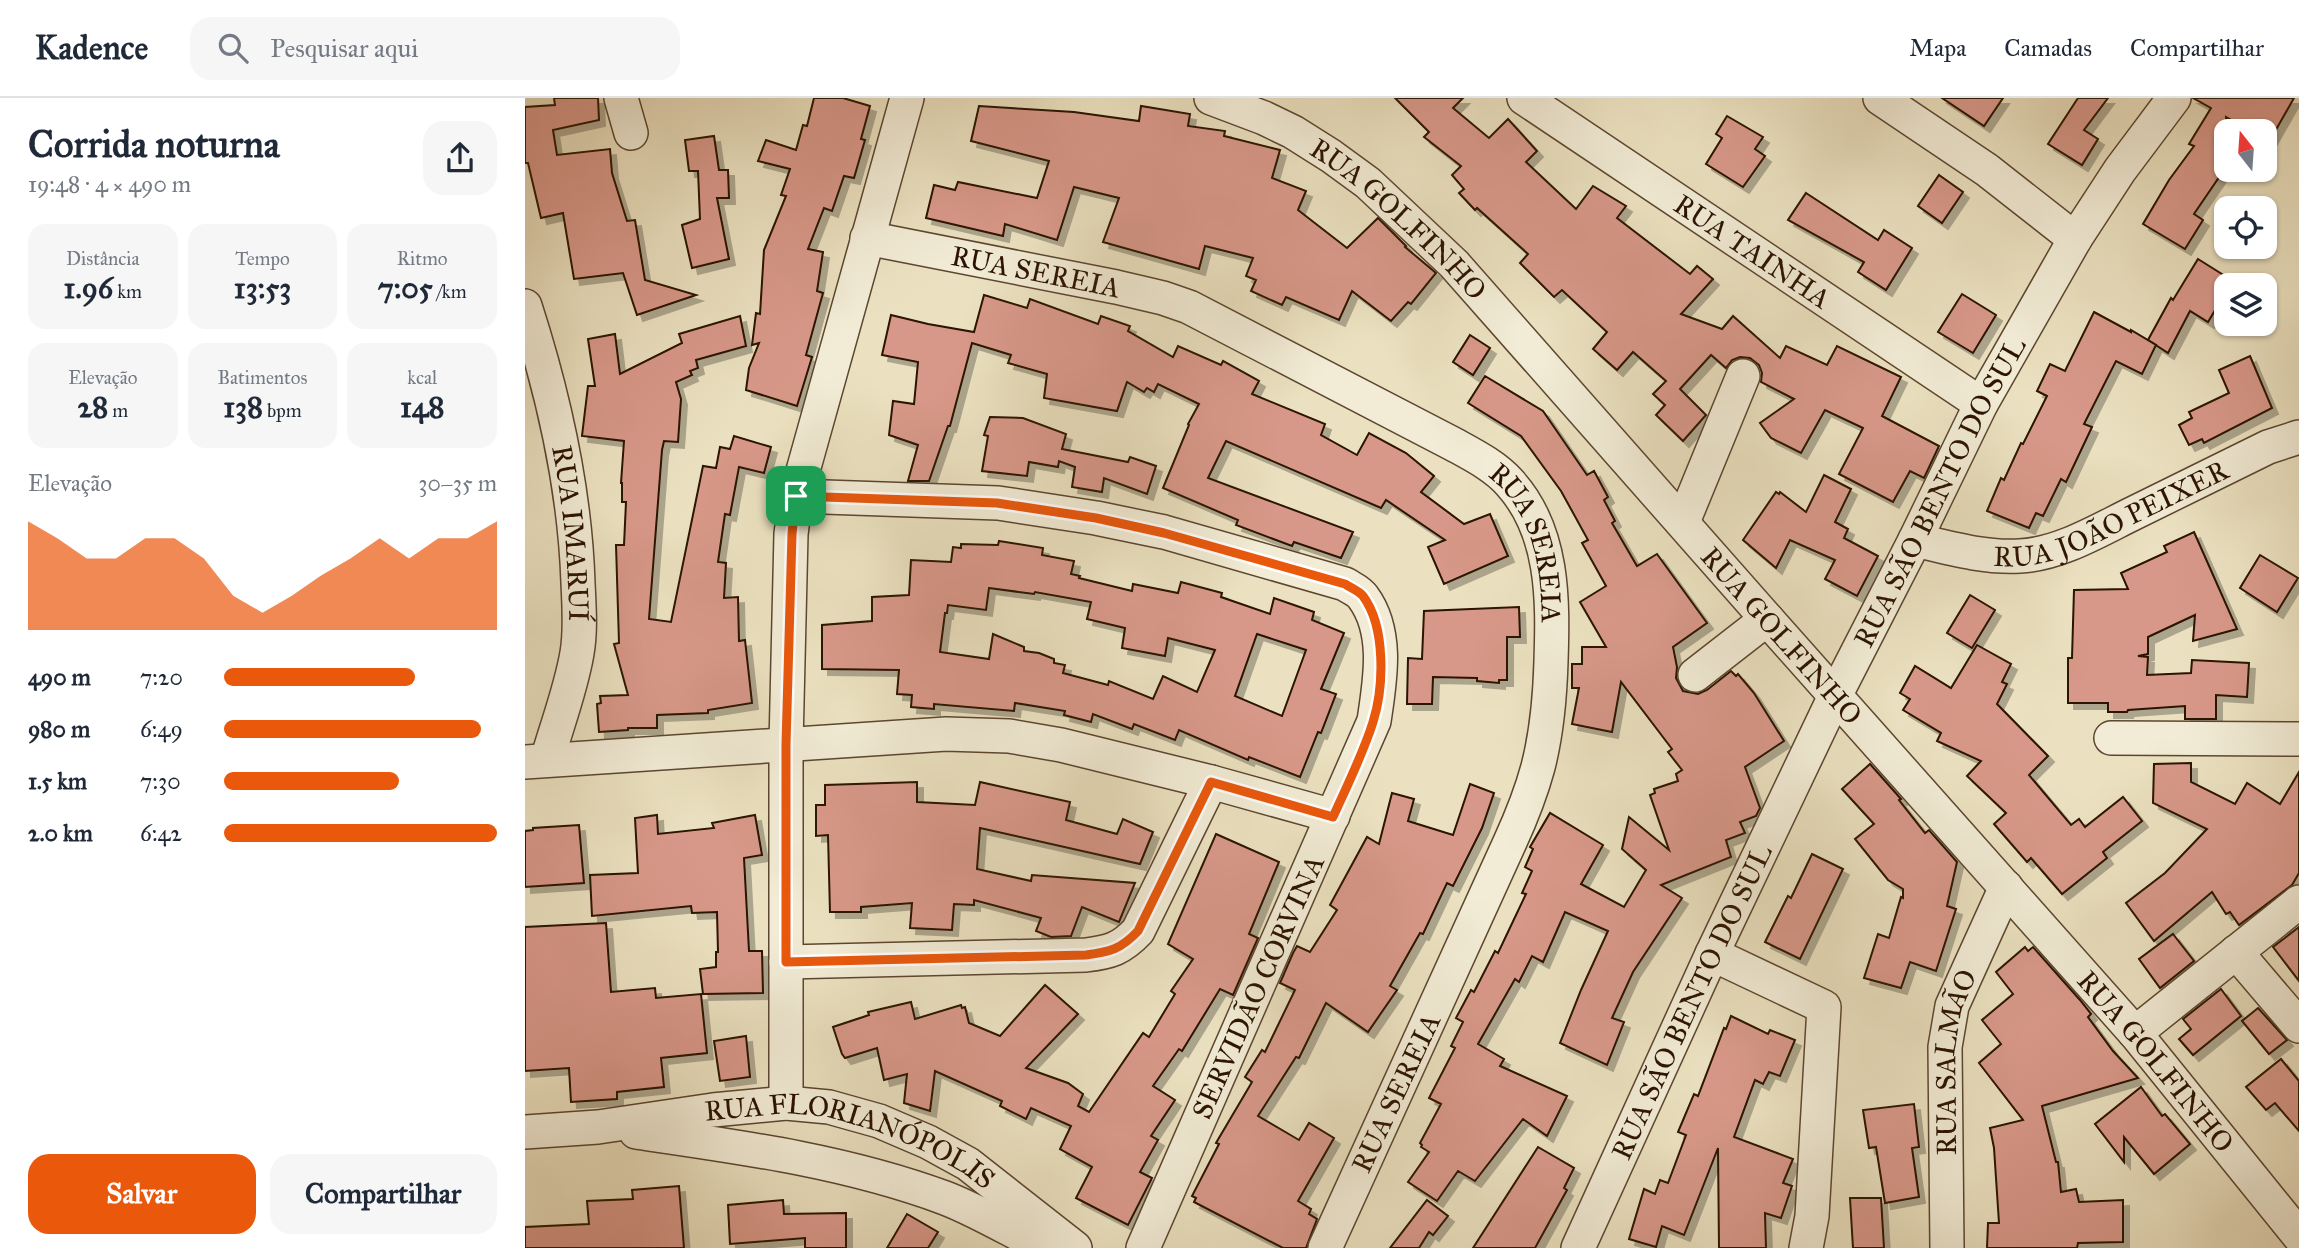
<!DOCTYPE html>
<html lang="pt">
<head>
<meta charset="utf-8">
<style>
  body { margin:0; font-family:"IM FELL Great Primer",serif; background:#f6f6f7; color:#1f2937; height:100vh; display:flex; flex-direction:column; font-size:26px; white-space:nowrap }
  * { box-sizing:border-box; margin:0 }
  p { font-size:23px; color:#747a83 }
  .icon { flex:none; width:38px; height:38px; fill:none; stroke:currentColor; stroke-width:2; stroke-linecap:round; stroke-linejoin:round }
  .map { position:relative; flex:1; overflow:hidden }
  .side { display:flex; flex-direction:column; background:#fff; width:525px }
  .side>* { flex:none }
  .needle { width:46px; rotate:343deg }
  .buttons { position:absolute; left:1689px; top:21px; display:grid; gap:14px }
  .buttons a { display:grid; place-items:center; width:63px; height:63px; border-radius:14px; background:#fff; box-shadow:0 2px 5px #0004; font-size:35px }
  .pin { position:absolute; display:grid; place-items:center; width:60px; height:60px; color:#fff; margin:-30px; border-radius:14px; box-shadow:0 4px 10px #0006 }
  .round { display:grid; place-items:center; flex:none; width:74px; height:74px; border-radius:21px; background:#f6f6f7 }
  .overview { display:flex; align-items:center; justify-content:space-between; height:119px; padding:0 28px }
  h1 { font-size:38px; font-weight:700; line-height:52px }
  .stats { display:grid; grid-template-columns:repeat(3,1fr); gap:10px; height:119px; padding:7px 28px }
  .stats div { display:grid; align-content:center; border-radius:18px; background:#f6f6f7; text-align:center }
  .stats b { font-size:30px; font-weight:700 }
  .stats small { font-size:19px; font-weight:400 }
  .stats p { font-size:19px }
  .chart { height:196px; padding:14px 28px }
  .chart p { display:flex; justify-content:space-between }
  .chart svg { width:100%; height:126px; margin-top:7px; fill:#ea580c; opacity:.7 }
  .button { display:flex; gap:14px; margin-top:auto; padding:14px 28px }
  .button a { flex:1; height:80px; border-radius:21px; background:#ea580c; color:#fff; font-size:28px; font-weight:700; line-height:80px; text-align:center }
  .button a+a { background:#f6f6f7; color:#1f2937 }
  ul { padding:0 28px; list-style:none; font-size:23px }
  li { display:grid; grid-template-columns:112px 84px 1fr; align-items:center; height:52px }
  li i { height:18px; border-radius:9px; background:#ea580c }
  header { display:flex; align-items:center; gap:42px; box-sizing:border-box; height:98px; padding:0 35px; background:#fff; border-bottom:2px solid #e0e1e3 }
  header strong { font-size:33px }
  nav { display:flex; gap:38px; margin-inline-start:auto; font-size:24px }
  .search { width:490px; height:63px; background:#f6f6f7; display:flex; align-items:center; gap:18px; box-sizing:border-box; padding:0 24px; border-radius:21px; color:#747a83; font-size:26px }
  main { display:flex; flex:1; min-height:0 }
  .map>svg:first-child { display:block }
  .building { fill:#d89889; stroke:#2c1300; stroke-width:2; fill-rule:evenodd; filter:url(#shadow) }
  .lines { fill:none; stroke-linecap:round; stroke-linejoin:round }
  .minor-casing { stroke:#5c4630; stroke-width:36 }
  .minor { stroke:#f2ecd6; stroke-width:33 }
  .route-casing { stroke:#fff; stroke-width:14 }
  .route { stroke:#ea580c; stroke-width:9 }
  .labels { text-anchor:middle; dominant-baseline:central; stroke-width:5; stroke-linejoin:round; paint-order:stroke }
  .street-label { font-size:28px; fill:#2c1300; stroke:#f2ecd6 }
</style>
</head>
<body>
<header>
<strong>Kadence</strong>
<div class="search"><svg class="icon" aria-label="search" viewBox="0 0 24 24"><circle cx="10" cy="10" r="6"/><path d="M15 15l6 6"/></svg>Pesquisar aqui</div>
<nav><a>Mapa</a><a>Camadas</a><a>Compartilhar</a></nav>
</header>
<main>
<section class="side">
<div class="overview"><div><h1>Corrida noturna</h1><p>19:48 · 4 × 490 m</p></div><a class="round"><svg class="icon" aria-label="share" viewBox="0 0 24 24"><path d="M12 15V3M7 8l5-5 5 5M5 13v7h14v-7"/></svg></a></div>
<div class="stats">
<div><p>Distância</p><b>1.96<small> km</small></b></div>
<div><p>Tempo</p><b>13:53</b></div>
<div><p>Ritmo</p><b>7:05<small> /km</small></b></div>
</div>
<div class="stats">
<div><p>Elevação</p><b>28<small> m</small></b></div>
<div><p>Batimentos</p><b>138<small> bpm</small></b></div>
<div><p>kcal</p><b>148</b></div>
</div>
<div class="chart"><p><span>Elevação</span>30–35 m</p>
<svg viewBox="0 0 160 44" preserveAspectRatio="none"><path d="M0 44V6L10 12L20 19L30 19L40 12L50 12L60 19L70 32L80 38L90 32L100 25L110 19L120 12L130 19L140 12L150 12L160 6V44z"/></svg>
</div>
<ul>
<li><b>490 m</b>7:20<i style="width:70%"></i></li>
<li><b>980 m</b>6:49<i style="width:94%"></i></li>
<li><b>1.5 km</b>7:30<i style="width:64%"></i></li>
<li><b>2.0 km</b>6:42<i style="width:100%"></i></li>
</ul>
<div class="button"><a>Salvar</a><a>Compartilhar</a></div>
</section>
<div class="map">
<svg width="1774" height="1150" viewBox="0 0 1774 1150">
  <defs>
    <filter id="shadow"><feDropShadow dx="6" dy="6" stdDeviation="0" flood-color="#0004"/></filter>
  </defs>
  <rect width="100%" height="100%" fill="#ebe1c0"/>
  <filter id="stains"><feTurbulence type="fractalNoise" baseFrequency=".00286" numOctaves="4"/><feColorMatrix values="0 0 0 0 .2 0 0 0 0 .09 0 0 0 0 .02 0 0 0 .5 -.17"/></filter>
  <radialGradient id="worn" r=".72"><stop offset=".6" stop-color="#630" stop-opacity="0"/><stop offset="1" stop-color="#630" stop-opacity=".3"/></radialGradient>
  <!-- building -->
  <g class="building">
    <polygon points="29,0 73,0 74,22 28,32 32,57 85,51 87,75 102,123 110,122 120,182 171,197 112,217 98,175 49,181 38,115 16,120 3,65 0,65 0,9 30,7"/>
    <polygon points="289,0 318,0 345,8 336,41 340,42 329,80 319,78 307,113 299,110 283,151 298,154 292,193 298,195 281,257 287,259 272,308 221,292 224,270 234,245 227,247 231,215 235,216 239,152 261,98 256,97 265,71 233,63 241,42 271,52 278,27 282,28"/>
    <polygon points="870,0 938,0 928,10 964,40 983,21 1012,53 1001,64 1051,111 1068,88 1101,108 1092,120 1165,176 1172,168 1188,181 1156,216 1197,231 1208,218 1255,260 1261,248 1302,267 1312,248 1376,279 1357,318 1414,348 1399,380 1385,373 1368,404 1314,376 1338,330 1300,312 1276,355 1246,340 1235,325 1269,301 1236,284 1237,275 1234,267 1225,260 1215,259 1207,262 1201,270 1186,257 1155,291 1181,317 1158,343 1131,317 1140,307 1128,296 1141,283 1108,254 1092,272 1068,251 1082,234 1037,192 1029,199 995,165 1003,156 952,110 950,112 934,95 939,91 927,77 936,68 899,39 904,34"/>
    <polygon points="1417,0 1478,0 1459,28"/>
    <polygon points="1553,0 1583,0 1559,32 1573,41 1557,67 1523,46"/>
    <polygon points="1668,0 1769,0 1744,44 1740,41 1740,33 1725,33 1701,19 1701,69 1669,116 1678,122 1660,151 1618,126 1644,82 1669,48 1664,46 1686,10"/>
    <polygon points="454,8 549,14 614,23 616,8 665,16 663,28 700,33 699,38 755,52 747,80 781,93 773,112 822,150 853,120 881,148 880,149 911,175 886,206 883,204 866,223 827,193 814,222 761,199 757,207 726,193 731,182 721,178 728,160 680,148 674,171 578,144 594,100 549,89 532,142 480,126 478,138 401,120 409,87 430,92 433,84 512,100 524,63 446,43"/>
    <polygon points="1202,18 1238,39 1230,51 1240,58 1218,89 1181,66 1197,40 1191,36"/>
    <polygon points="189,38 194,72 203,72 204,100 192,100 204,161 167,170 157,127 175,121 173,73 164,73 160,42"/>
    <polygon points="1414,77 1438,94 1417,125 1393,108"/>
    <polygon points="1281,95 1353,142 1359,132 1387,150 1361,192 1333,174 1339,164 1263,122"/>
    <polygon points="1673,161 1708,183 1705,187 1701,187 1701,194 1683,224 1665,213 1643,255 1623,242 1646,200 1648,202"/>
    <polygon points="1437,196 1471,217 1448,255 1413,234"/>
    <polygon points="459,197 502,210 505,201 573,226 576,218 605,228 603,233 648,259 653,248 696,267 698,263 734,283 727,296 800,326 796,337 832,357 844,335 881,355 909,378 896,394 939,426 965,416 983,458 919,486 903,449 920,442 861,402 856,410 701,343 683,380 828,434 816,460 769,444 767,448 711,427 713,422 638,390 664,327 663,326 674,306 633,286 629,294 622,290 619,294 602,284 592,313 519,300 522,276 483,265 486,257 447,245 425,328 423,328 404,383 383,383 393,347 364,337 368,303 389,306 393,264 357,257 366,217 403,226 449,234"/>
    <polygon points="1569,214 1606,234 1606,232 1631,247 1617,276 1591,263 1559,326 1567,329 1541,384 1536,381 1518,418 1511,415 1504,430 1462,413 1476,380 1479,382 1496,345 1498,346 1522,298 1512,293 1525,266 1540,273"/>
    <polygon points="215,218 221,248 171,262 173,270 165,273 167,277 151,284 156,301 153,344 139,343 137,352 124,521 146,524 178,368 191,370 195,349 205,351 209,338 246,349 239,375 214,369 205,417 200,416 193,464 201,465 199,500 213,499 214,543 220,542 227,605 183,612 183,615 132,617 132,630 103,630 103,632 74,634 72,606 76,605 75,598 103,597 89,546 94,545 91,447 99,447 101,404 97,404 97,385 96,385 99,343 57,338 63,288 70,288 63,241 90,236 95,276 157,245 154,236"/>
    <polygon points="945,237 965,250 948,277 928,264"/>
    <polygon points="1725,258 1747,310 1679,345 1677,341 1664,347 1654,327 1667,320 1664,314 1704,295 1694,272"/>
    <polygon points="960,278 1018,313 1062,377 1069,373 1083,399 1079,402 1090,423 1087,425 1112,468 1132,456 1182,525 1148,549 1152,569 1151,580 1158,593 1173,596 1182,592 1206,573 1211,578 1213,576 1229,595 1259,643 1220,669 1235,710 1231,718 1215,724 1220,735 1201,742 1206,759 1136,787 1157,800 1108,874 1087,920 1099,924 1082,967 1035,945 1056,892 1083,833 1040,814 1018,864 1007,858 994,884 990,881 953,946 979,961 975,968 1042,998 1022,1038 998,1021 950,1083 933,1073 912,1103 883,1084 904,1054 896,1049 897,1047 895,1045 916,1006 904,1000 930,950 926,948 938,924 931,920 946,892 949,894 970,853 973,855 1001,796 997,795 1007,773 1000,769 1008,751 1005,749 1025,715 1078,747 1056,786 1099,809 1121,772 1097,751 1104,719 1144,752 1125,697 1130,695 1129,691 1153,683 1151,676 1157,672 1143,654 1147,651 1096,584 1087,634 1047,626 1054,590 1047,590 1047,566 1057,566 1057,549 1081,549 1055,504 1081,488 1057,445 1063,442 1036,393 996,338 943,305"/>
    <polygon points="465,319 498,320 541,336 537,351 603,364 605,359 631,368 622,396 579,380 577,394 547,389 550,369 534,363 533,369 504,364 502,378 457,373 463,338 459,337"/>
    <polygon points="1299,377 1326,391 1310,424 1323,431 1319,440 1353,458 1332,498 1300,481 1310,462 1265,442 1251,470 1218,442 1251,394 1254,396 1255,394 1281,414"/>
    <polygon points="1669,434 1712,531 1668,543 1670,517 1623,539 1623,556 1613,558 1623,559 1622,577 1666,575 1667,562 1724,565 1722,599 1691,597 1691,621 1660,621 1660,608 1603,612 1602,614 1583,614 1583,605 1543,605 1543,560 1547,560 1549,492 1603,491 1596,475 1642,454 1639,448"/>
    <path d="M474 443 518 450 517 457 549 463 546 476 555 478 554 480 607 493 608 486 653 495 656 484 697 495 696 499 745 516 749 500 789 514 787 522 819 535 796 591 811 596 796 635 793 634 775 679 724 659 723 662 654 632 650 642 609 626 607 631 568 616 566 624 539 617 540 613 490 605 489 613 409 606V611L386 609 387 597 372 596 374 572 297 571V527L347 523V499L384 497 386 462 426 464 428 449 436 450V446L473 447ZM464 490 509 496 510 494 566 504 562 521 600 530 597 550 640 558 643 540 690 552 672 594 638 578 628 601 584 583 583 587 538 575 540 567 529 565V561L514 555 499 553V549L468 536 464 561 415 554 420 515H422L423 507 461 512ZM732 536 781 552 757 618 710 598Z"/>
    <polygon points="1735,457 1773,480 1752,514 1715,490"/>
    <polygon points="1445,497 1470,512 1447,550 1422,535"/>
    <polygon points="994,509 995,539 982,539 982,582 974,582 974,585 952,583 952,580 908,579 907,606 882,606 883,560 897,561 899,513"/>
    <polygon points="1452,547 1486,566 1477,584 1482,586 1472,606 1523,658 1504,677 1546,727 1554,721 1560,729 1598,699 1617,723 1578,754 1582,760 1537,796 1506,760 1502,764 1469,726 1481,715 1442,678 1456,663 1412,643 1416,635 1378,612 1385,601 1375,595 1390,568 1426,590"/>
    <polygon points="1666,665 1666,684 1710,706 1722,685 1755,706 1774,674 1774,775 1767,787 1714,827 1705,814 1701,816 1687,794 1629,843 1601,805 1640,775 1682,731 1628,705 1629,666"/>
    <polygon points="1345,666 1376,701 1374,702 1400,735 1404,732 1432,764 1422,808 1431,811 1411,873 1385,864 1376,890 1339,880 1353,836 1364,840 1376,799 1378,800 1378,791 1363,782 1330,741 1349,726 1317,691"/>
    <polygon points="392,684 392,704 450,707 455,684 545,704 541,722 592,736 598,721 628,734 615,766 455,730 452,771 506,783 507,777 610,785 594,824 557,809 546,838 526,839 511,833 516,820 449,802 449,807 429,806 427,832 385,830 387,805 336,809 336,814 305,814 303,737 291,738 291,707 300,707 300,687"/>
    <polygon points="945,686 969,695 957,730 928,788 922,785 898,836 895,835 865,888 872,892 843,934 801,905 774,960 771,959 733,1018 774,1042 784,1025 809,1040 773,1103 786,1111 784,1116 792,1121 781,1150 758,1150 669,1104 671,1100 667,1098 694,1046 691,1045 727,984 720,979 737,952 740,954 770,892 755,885 768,855 772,848 785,854 812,812 805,807 842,739 854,746 867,695 889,701 883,723 928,737"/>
    <polygon points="132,717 133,736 189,730 187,725 230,717 237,757 219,760 224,853 237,853 238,895 178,896 175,871 191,869 191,854 193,854 192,814 167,815 166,808 67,818 65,777 113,775 110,720"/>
    <polygon points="54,727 59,785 0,789 0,733 8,732 8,730"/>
    <polygon points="691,736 754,764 724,836 733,840 708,897 695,891 657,953 654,951 628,988 650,1002 626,1038 633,1042 615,1074 627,1080 603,1127 551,1100 567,1069 535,1051 546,1028 506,1010 501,1021 475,1008 477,1003 410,973 405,1013 379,1005 382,976 359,982 352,950 320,960 317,956 308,929 344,917 343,914 386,904 390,921 436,907 437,910 440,909 444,925 475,938 520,887 553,916 501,970 543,985 558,996 553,1008 564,1014 618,935 624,939 650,896 646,893 668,861 643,846"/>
    <polygon points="1287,756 1318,771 1275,861 1240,844 1263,798 1266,800"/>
    <polygon points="81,825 86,894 130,890 131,900 176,896 182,955 136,960 139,989 92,994 92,1001 46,1004 44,970 0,973 0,829"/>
    <polygon points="1774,829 1774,883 1748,849"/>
    <polygon points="1648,836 1669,863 1635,890 1614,861"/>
    <polygon points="1500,849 1503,853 1508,849 1555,902 1566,916 1563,919 1588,953 1613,980 1517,1008 1531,1064 1533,1064 1536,1094 1551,1091 1554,1104 1598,1102 1598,1144 1553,1145 1552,1150 1462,1150 1463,1125 1474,1125 1469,1050 1465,1030 1498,1022 1454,965 1476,946 1457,922 1488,896 1471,874"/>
    <polygon points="1696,891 1716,918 1668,957 1654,941 1666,931 1658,921"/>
    <polygon points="1733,910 1762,942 1744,956 1717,923"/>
    <polygon points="1206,918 1243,936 1245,932 1270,942 1255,978 1244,974 1238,986 1230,982 1209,1039 1268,1061 1258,1085 1267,1088 1256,1120 1240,1115 1241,1150 1194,1150 1193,1050 1159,1137 1137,1128 1131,1149 1104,1141 1119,1091 1130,1096 1135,1082 1143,1085 1161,1037 1153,1034 1169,996 1173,998 1199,930 1201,931"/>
    <polygon points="221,938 225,979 195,983 189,943"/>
    <polygon points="1756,961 1774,983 1774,1033 1750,1005 1741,1012 1721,989"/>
    <polygon points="1616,989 1637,1018 1640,1016 1665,1046 1629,1076 1599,1039 1599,1064 1570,1026"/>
    <polygon points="1389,1006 1394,1049 1387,1050 1394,1099 1360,1105 1351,1049 1344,1050 1338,1012"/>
    <polygon points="1013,1049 1049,1070 1039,1090 1042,1092 1010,1150 948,1150"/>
    <polygon points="154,1088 159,1150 0,1150 0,1129 64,1126 62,1103 108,1101 107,1092"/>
    <polygon points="1325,1100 1356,1100 1359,1150 1328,1150"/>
    <polygon points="258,1102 259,1116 321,1115 321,1150 280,1150 280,1140 205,1146 203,1107"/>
    <polygon points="902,1102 923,1118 908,1137 904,1134 894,1150 865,1150"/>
    <polygon points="382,1116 413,1134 403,1150 362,1150"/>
  </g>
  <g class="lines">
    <defs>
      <g id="minor">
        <polyline points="96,0 106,35"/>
        <path id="s1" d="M686 0 739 20 768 34 806 58 843 85 929 166 1242 521 1610 935 1774 1138"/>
        <path id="s2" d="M999 0 1456 306"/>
        <polyline points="1355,0 1462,72 1550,141"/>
        <path id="s3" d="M342 140 591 189 638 200 664 209 928 346C948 357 970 368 985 385 1029 434 1028 502 1026 563 1025 599 1022 634 1013 669 1006 695 996 720 985 744L800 1150"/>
        <path id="s4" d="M0 208C29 298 50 391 53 485 54 508 56 532 52 555 46 591 32 627 22 662"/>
        <path d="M271 398 473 405 571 420 639 434 820 486C826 490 834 493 838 499 864 534 855 583 849 623L618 1150"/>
        <polyline points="1158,424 1218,278"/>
        <path id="s5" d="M1390 442C1424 450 1459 460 1495 458 1535 456 1574 432 1609 415 1654 393 1698 371 1743 349L1774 339"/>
        <polyline points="1170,577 1242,521"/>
        <polyline points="1586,640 1774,641"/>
        <polyline points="0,664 421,636 484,638 536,647 686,684 808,718"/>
        <polyline points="1711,854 1774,928"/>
        <polyline points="1187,856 1299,909 1287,1118 1281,1150"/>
        <path d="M261 864 561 857C585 854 596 851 613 833L686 684"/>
        <polyline points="1610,935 1774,804"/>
        <polyline points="261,1005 261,646 266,436 271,398 382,0"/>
        <path id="s6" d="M0 1034 73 1029 188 1012 261 1005 304 1009 354 1023 403 1044 443 1066 550 1150"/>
        <path d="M111 1034C215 1049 320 1063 420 1100 454 1113 488 1134 521 1150"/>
        <path id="s7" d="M1053 1150 1187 856 1310 598 1390 442 1456 306 1550 141 1595 72 1649 0"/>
        <path id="s8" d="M1422 1150 1420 949 1427 908 1481 789"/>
      </g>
    </defs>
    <!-- minor casing -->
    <use href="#minor" class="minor-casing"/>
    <!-- minor -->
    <use href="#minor" class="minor"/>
  </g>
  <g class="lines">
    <defs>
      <path id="route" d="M271 398 472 405 571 420 639 435 820 486C826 490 834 493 838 498 861 529 859 589 848 624 838 656 822 688 808 719L686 684 613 833C596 851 585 854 561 857L261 864V646L267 436Z"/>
    </defs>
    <!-- route casing -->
    <use href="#route" class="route-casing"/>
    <!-- route -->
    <use href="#route" class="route"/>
  </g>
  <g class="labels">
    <!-- street labels -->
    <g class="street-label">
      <text stroke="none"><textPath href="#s1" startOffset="226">RUA GOLFINHO</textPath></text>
      <text stroke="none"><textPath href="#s2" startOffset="275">RUA TAINHA</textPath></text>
      <text stroke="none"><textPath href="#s3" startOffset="172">RUA SEREIA</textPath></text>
      <text stroke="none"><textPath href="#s7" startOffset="838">RUA SÃO BENTO DO SUL</textPath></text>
      <text stroke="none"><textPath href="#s5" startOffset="206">RUA JOÃO PEIXER</textPath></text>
      <text stroke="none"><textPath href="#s4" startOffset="233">RUA IMARUÍ</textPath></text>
      <text stroke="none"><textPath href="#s3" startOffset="760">RUA SEREIA</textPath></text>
      <text stroke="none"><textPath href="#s1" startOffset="793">RUA GOLFINHO</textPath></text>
      <text transform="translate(733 889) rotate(-66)">SERVIDÃO CORVINA</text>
      <text stroke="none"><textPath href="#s7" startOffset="271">RUA SÃO BENTO DO SUL</textPath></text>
      <text stroke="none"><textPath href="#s1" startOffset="1360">RUA GOLFINHO</textPath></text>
      <text stroke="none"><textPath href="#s8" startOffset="187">RUA SALMÃO</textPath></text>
      <text transform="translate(871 995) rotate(-65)">RUA SEREIA</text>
      <text stroke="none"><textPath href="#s6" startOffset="334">RUA FLORIANÓPOLIS</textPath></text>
    </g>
  </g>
  <rect width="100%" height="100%" filter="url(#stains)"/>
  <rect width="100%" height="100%" fill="url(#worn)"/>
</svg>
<div class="buttons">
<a><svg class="needle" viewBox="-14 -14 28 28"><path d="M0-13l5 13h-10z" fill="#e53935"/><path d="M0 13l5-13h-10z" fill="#747a83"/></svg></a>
<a><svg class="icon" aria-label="locate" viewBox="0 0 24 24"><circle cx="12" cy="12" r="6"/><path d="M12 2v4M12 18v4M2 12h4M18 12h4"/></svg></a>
<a><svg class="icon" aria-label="layers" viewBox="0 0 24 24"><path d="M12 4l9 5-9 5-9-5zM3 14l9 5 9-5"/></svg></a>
</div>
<div class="pin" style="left:271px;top:398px;background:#1e9e55"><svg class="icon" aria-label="arrive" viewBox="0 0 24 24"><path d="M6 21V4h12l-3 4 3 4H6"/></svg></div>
</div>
</main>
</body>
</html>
